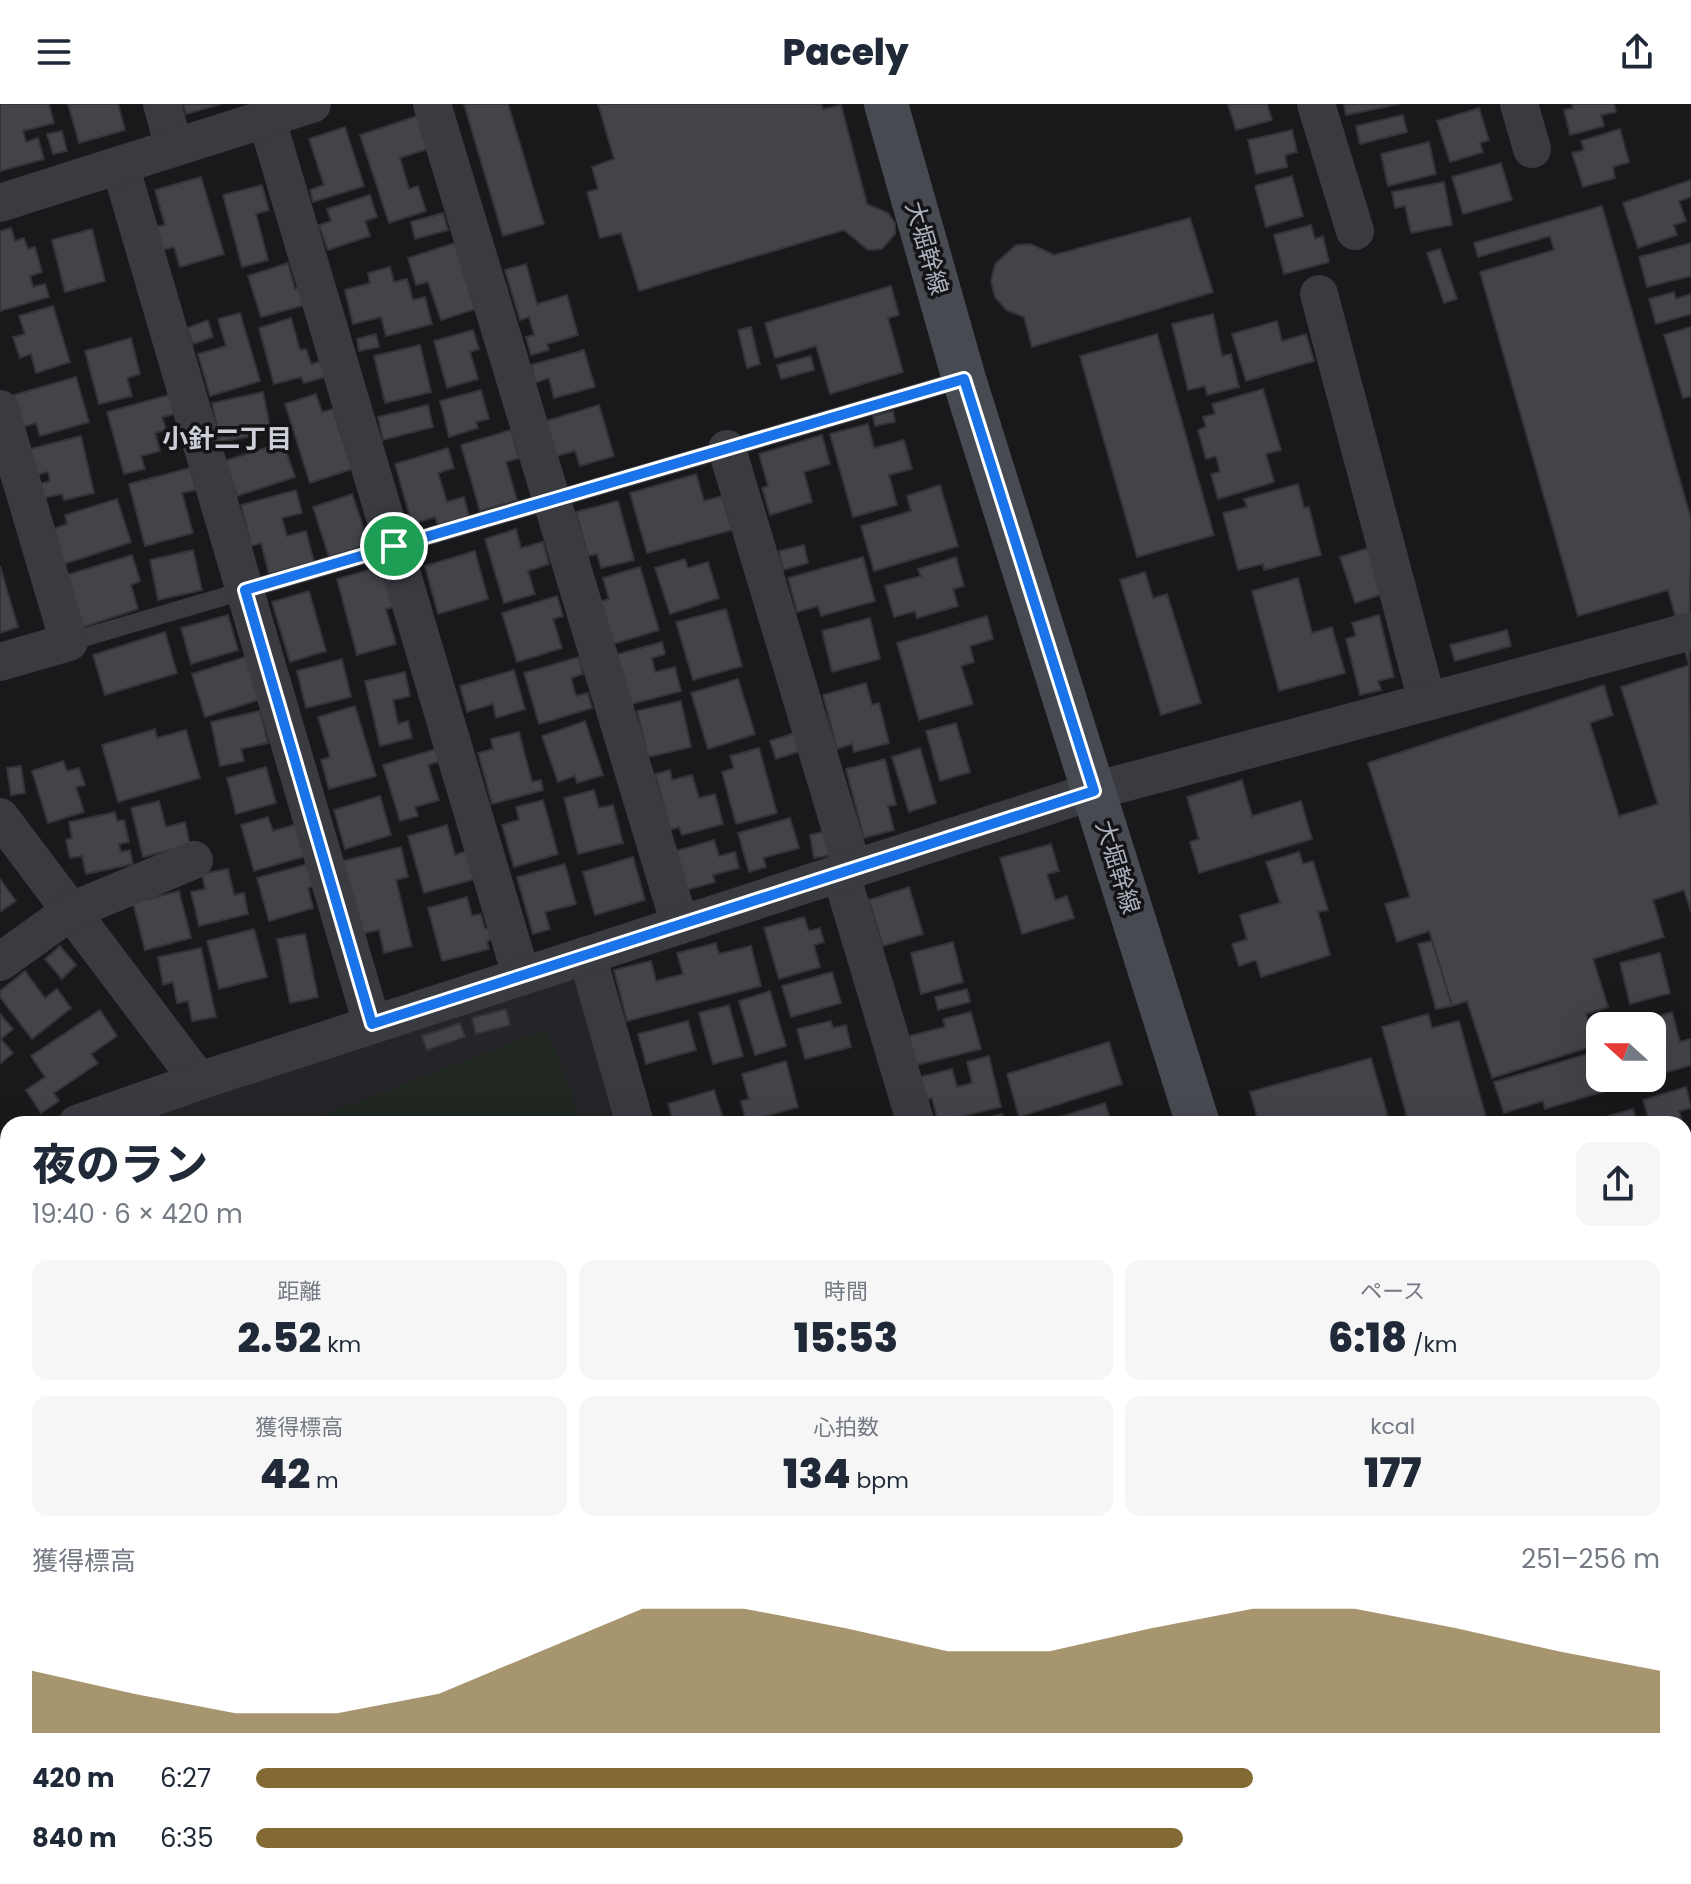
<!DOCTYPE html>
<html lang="ja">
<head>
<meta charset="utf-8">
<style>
  body { margin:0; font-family:Poppins,"Noto Sans JP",sans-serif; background:#f6f6f7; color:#1f2937; height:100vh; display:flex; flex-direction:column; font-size:30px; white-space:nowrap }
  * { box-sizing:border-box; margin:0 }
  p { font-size:26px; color:#747a83 }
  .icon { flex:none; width:44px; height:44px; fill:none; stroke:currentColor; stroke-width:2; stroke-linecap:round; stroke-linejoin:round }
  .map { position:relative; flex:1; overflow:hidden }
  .details { position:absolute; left:0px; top:1012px; width:1692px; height:768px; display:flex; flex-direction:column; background:#fff; border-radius:24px 24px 0 0; box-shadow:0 8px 32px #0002 }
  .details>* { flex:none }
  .needle { width:52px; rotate:291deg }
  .buttons { position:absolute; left:1586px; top:908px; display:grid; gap:16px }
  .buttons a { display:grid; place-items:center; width:80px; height:80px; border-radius:16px; background:#fff; box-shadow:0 8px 32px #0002; font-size:40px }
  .pin { position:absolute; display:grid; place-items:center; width:68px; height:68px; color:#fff; margin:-34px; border:4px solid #fff; border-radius:50%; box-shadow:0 2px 8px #0007 }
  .round { display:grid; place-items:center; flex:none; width:84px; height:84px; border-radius:16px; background:#f6f6f7 }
  .head { display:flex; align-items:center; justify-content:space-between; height:136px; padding:0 32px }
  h1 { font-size:44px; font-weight:800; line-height:60px }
  .figures { display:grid; grid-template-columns:repeat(3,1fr); gap:12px; height:136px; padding:8px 32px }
  .figures div { display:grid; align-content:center; border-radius:16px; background:#f6f6f7; text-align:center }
  .figures b { font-size:40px; font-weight:800 }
  .figures small { font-size:22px; font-weight:400 }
  .figures p { font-size:22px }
  .chart { height:224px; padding:16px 32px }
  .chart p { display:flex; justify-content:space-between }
  .chart svg { width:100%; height:144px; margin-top:8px; fill:#836934; opacity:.7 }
  ul { padding:0 32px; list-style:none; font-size:26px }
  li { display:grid; grid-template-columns:128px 96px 1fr; align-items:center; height:60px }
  li i { height:20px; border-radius:10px; background:#836934 }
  header { display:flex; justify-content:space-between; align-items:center; height:104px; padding:0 32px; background:#fff; font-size:36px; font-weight:800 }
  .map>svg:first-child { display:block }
  .built { fill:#252529 }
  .green { fill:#1f2720 }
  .building { fill:#434449; stroke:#333338; stroke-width:2 }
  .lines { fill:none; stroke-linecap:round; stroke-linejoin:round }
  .lane { stroke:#3a3b41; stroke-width:18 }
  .street { stroke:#3a3b41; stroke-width:38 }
  .secondary { stroke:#484a51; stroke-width:44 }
  .primary { stroke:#565860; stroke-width:44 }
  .route-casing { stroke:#fff; stroke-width:16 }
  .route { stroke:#1a73e8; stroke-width:10 }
  .labels { text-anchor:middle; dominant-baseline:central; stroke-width:7; stroke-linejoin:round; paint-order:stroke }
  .street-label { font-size:24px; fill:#abb0bc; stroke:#141417 }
  .neighbourhood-label { font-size:26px; font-weight:bold; fill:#cccfd8; stroke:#141417 }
</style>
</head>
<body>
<header><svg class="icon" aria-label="menu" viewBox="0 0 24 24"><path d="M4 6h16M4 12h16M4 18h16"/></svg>Pacely<svg class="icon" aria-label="share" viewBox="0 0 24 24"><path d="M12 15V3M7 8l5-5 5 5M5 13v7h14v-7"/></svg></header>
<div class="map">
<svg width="1691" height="1780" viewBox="0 0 1691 1780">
  <rect width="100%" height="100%" fill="#19191c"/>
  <!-- built -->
  <g class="built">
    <polygon points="579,871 622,1020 99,1020"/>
    <polygon points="309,1772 841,1772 843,1780 307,1780"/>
  </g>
  <!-- green -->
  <polygon class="green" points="547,925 583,1020 300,1020"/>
  <!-- building -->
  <g class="building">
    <polygon points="0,0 49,0 54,19 23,27 26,38 38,34 44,55 0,67"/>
    <polygon points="68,0 118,0 125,26 79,39"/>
    <polygon points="183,0 221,0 186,10"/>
    <polygon points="464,0 508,0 544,120 503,132"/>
    <polygon points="598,0 821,0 823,5 841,1 867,100 888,109 895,119 895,130 882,145 868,146 844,126 639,187 621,129 600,134 587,88 598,85 592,63 614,55"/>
    <polygon points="1228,0 1267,0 1272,16 1236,26"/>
    <polygon points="1344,0 1399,0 1346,11"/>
    <polygon points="1572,0 1614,0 1616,8 1601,11 1604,22 1570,31 1564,6 1573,4"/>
    <polygon points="1479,4 1489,36 1480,39 1483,48 1450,58 1437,17"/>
    <polygon points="1403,11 1407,28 1360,40 1356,22"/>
    <polygon points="417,12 427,45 400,54 409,85 418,82 426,107 389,119 360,31"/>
    <polygon points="345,23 364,82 313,98 310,86 324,81 309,35"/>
    <polygon points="1620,25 1629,58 1613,63 1615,74 1583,83 1572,49 1584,46 1581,37"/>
    <polygon points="1292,26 1297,48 1285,51 1287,63 1256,70 1248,36"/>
    <polygon points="62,27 67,47 53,50 47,30"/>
    <polygon points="1429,38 1436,70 1388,82 1381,50"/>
    <polygon points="1501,59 1512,96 1463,110 1452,73"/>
    <polygon points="1292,72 1303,112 1266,123 1255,82"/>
    <polygon points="201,73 224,150 180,163 174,143 162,146 155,123 165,121 155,86"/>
    <polygon points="1691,76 1691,93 1679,97 1686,117 1674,121 1677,131 1638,144 1623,99"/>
    <polygon points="1444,78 1452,121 1411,129 1405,102 1395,104 1392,88"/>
    <polygon points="262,81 269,106 256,110 268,156 242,163 223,91"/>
    <polygon points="370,91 377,113 365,117 370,132 328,146 319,121 331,117 327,105"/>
    <polygon points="1602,102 1691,415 1689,561 1668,486 1578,512 1480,168 1554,146 1550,132 1478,153 1474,139"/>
    <polygon points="443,109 448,126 415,135 411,118"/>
    <polygon points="1190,114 1213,188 1032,243 1024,213 1006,206 995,193 991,177 995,160 1016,141 1031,140 1054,151"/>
    <polygon points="1311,121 1315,135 1323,132 1329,158 1284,170 1274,131"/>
    <polygon points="11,124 15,137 24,134 28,145 35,143 42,168 30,172 33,183 45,180 49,193 0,207 0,127"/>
    <polygon points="92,125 105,177 65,188 52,136"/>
    <polygon points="455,139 475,205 441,216 428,178 416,181 408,154"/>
    <polygon points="1691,139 1691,172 1647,183 1639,153"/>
    <polygon points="1440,145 1457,195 1444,199 1427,149"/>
    <polygon points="288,159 295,185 302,182 308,200 261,213 248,172"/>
    <polygon points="526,160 537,200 567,191 578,231 547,240 549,246 531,251 526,233 534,231 529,213 520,216 505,166"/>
    <polygon points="390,163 394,178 407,175 413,196 425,193 432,220 386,232 381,213 353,220 345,186 370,179 368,169"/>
    <polygon points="891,182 899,211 888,214 903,268 830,290 816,242 775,254 765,219"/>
    <polygon points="1674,188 1676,195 1691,190 1691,210 1656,220 1649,195"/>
    <polygon points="53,202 70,258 36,269 31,250 20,254 13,233 25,230 19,212"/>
    <polygon points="240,209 260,277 210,292 198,250 226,242 218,215"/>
    <polygon points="1213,210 1222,252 1231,250 1239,283 1207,291 1205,282 1188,286 1172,220"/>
    <polygon points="291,214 300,246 306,245 311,260 328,255 332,271 304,279 301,273 274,280 259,224"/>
    <polygon points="208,216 213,233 193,240 187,224"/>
    <polygon points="1277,217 1282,237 1306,230 1314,257 1246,277 1232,230"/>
    <polygon points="751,223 760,260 747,264 738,226"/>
    <polygon points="1691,223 1691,292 1683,294 1664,231"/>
    <polygon points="473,226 479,245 470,248 478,275 447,284 434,237"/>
    <polygon points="376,230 379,243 359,247 357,235"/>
    <polygon points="1157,230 1214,431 1137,453 1080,252"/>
    <polygon points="131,234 140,270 127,274 132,292 99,300 85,247"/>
    <polygon points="420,241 431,288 385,299 374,252"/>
    <polygon points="584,246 595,283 554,294 549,274 535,279 531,261"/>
    <polygon points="811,252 814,266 781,275 777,261"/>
    <polygon points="76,273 89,318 40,332 36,319 23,323 14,291"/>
    <polygon points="1263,285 1281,346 1266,350 1274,378 1218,395 1211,370 1220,368 1216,352 1206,355 1198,326 1206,323 1203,313 1215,310 1212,300"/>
    <polygon points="481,286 489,315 476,318 478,324 449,333 440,297"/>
    <polygon points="263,288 271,328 220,338 212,299"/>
    <polygon points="316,290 322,308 333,305 352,365 310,379 285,300"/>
    <polygon points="169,291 174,310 162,313 166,326 155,329 160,347 141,352 145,365 124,370 107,308"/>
    <polygon points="428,301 433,323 383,336 378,313"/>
    <polygon points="599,301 614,352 580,362 575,347 556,352 546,317"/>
    <polygon points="893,307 895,318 875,322 873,312"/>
    <polygon points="868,320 874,344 904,336 912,365 889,371 897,401 853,413 830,330"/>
    <polygon points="511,326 519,354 506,358 517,396 480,407 461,341"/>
    <polygon points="822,331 830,360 804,368 812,398 770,411 762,384 768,382 759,350"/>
    <polygon points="81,332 94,389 64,396 62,390 43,394 39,380 50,377 48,368 36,371 30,345"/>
    <polygon points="283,338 295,373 237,392 225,357"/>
    <polygon points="448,344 454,364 438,369 447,398 464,393 469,412 438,421 435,413 412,420 395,360"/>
    <polygon points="190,364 196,386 182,389 193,429 145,442 129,380"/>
    <polygon points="696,370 704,397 722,392 732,426 647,449 630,389"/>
    <polygon points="1298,380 1304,404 1309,403 1321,451 1264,466 1263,460 1238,466 1223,409 1247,403 1244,395"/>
    <polygon points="940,381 958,442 874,467 861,422 911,407 907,392"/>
    <polygon points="296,386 302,409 282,414 287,432 306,427 314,458 269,470 261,439 251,442 241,401"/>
    <polygon points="352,390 369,440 329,453 313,403"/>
    <polygon points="117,395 131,438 61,461 50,426 67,420 65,411"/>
    <polygon points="618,397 634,456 601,464 597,450 588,452 576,408"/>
    <polygon points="516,425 521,444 543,438 549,460 528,467 535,490 504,499 485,435"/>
    <polygon points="804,441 808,459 783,466 779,447"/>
    <polygon points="1371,443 1386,489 1355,499 1340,453"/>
    <polygon points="193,446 202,486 158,496 150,456"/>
    <polygon points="475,447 488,495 438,510 425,462"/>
    <polygon points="132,451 140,477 131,481 138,505 80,524 64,472"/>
    <polygon points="863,453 875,497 821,512 818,502 797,508 788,474"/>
    <polygon points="956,453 964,482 953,485 958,502 917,514 915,507 894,513 885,482 921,472 918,465"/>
    <polygon points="685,455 688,464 708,458 719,494 670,510 655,464"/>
    <polygon points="386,461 398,502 386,505 396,540 357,551 337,475"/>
    <polygon points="0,462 18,523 0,529"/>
    <polygon points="640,463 659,526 613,540 600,498 609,495 603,474"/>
    <polygon points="1145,468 1153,494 1167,490 1201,599 1161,611 1120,476"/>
    <polygon points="1298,474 1312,529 1332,523 1345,569 1279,587 1252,487"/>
    <polygon points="309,487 326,547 290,558 272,498"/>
    <polygon points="557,492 563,512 553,515 562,544 517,558 502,509"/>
    <polygon points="726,505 742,562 693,576 676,518"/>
    <polygon points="228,511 238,546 191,560 181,524"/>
    <polygon points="1379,511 1394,573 1378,577 1381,586 1360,591 1346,535 1356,532 1352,519"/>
    <polygon points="987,512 993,535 970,542 974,558 961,562 973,600 919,616 897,539"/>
    <polygon points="870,514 880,555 832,568 822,527"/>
    <polygon points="1507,526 1511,542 1455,557 1450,541"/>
    <polygon points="165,528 177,569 105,591 93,551"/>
    <polygon points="662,538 665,550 652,554 655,568 675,563 681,587 628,601 615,551"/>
    <polygon points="248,552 261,595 205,613 192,570"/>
    <polygon points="579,553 583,570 571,574 576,592 588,589 592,604 539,620 524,569"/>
    <polygon points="342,555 351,593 306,604 297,567"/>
    <polygon points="1689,561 1691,808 1684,786 1653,796 1664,833 1593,855 1608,903 1586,910 1596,941 1492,974 1467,897 1452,902 1429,827 1397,838 1385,800 1410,793 1368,659 1604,581 1613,611 1590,619 1619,712 1658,700 1621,583"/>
    <polygon points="514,566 525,605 496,614 493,600 467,608 460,582"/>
    <polygon points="405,568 410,592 393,596 398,620 408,617 412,634 380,642 365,577"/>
    <polygon points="738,575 755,630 708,645 691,589"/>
    <polygon points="866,579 872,601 879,599 889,639 854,648 852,640 837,645 823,591"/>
    <polygon points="681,597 691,643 648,653 637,607"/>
    <polygon points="355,602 376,672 329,685 321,656 330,653 318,613"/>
    <polygon points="260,607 268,639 241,645 244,657 220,662 211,618"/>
    <polygon points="585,617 603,671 577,679 575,672 558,678 542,632"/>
    <polygon points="956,619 970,668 940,677 926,627"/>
    <polygon points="155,625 157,634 186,626 200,674 118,698 102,641"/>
    <polygon points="519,628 532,678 541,676 543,686 492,700 478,649 493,645 491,635"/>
    <polygon points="794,629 800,647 776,655 770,637"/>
    <polygon points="759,644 777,709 736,720 722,668 734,664 730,652"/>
    <polygon points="920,644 936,699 909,708 892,653"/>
    <polygon points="436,645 440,657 428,661 439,696 415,703 418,712 400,717 383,661"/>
    <polygon points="885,655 896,701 888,702 894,726 864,734 846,665"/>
    <polygon points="63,657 67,667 79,664 85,681 76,683 84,708 48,719 32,667"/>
    <polygon points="21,662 25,689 11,691 7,664"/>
    <polygon points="266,663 276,699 236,710 227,674"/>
    <polygon points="670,666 672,676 692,671 699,694 715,690 723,720 682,731 679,723 670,726 655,670"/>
    <polygon points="1242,676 1252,712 1301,697 1312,735 1199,769 1190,738 1199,735 1187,693"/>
    <polygon points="594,686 599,704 613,701 623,739 578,750 564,694"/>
    <polygon points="380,692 391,731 345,745 334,706"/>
    <polygon points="543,696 558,750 514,763 502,721 519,716 516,703"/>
    <polygon points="159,697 166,723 185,718 190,741 143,753 131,704"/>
    <polygon points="115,708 117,717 124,716 129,738 119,740 121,748 130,746 133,760 86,770 82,752 70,754 66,736 72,734 69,718"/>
    <polygon points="268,713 273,727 297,720 306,752 254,767 241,721"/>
    <polygon points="790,714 799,744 763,754 766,763 749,768 738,729"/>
    <polygon points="447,721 455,751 468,747 475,775 424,789 408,732"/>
    <polygon points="827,727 832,751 814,754 810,731"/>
    <polygon points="714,736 719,752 735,748 739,764 713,771 715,778 686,786 676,747"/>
    <polygon points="1051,740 1059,767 1047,770 1055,796 1067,792 1074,814 1022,830 1000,754"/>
    <polygon points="401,743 408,773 396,776 412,842 384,849 379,826 360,830 343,757"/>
    <polygon points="1299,748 1303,760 1313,757 1328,806 1318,808 1330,851 1261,873 1256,856 1239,862 1232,840 1247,835 1240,811 1280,799 1266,758"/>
    <polygon points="633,753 645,796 595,811 583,768"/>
    <polygon points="311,759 317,781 308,784 313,804 269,817 257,774"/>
    <polygon points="565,760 576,800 545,808 550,825 533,830 517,773"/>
    <polygon points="228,765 234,791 244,789 248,810 199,822 191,788 205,785 202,770"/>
    <polygon points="0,775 16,797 0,808"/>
    <polygon points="909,783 923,830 883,842 869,796"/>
    <polygon points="179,787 191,834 145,846 133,799"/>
    <polygon points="467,793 472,812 481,810 485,825 494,822 498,834 487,837 489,845 442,857 428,804"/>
    <polygon points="804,813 809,827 820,824 824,838 814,841 820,863 779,875 764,824"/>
    <polygon points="254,825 267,873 219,885 207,837"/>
    <polygon points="305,830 318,893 290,899 277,835"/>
    <polygon points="1432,837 1452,902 1436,905 1418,840"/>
    <polygon points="953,838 963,878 921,890 911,849"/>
    <polygon points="716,839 719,850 751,842 761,882 627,917 614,866 651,857 656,877 683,870 677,849"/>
    <polygon points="60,842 76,861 62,875 45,855"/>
    <polygon points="201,844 216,913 192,917 188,897 177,899 173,878 163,881 158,853"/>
    <polygon points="1660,849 1670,889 1630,900 1620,859"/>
    <polygon points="25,867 45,894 57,885 71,904 32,935 0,893 0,887"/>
    <polygon points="832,868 841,899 791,913 782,882"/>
    <polygon points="967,885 970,898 938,906 935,893"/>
    <polygon points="770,887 786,942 755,951 739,897"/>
    <polygon points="729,901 743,952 713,960 699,909"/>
    <polygon points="506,905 510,921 476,930 472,914"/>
    <polygon points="100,906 117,932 91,950 98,959 54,989 59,997 41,1009 26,986 45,973 31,952"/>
    <polygon points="971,908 981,945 916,961 909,932 945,923 943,915"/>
    <polygon points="1672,908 1680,938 1690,935 1691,961 1652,973 1652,922 1626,922"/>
    <polygon points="0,910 13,925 1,935 13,949 0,960"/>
    <polygon points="1428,910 1432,924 1459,917 1487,1017 1409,1020 1382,923"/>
    <polygon points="688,917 696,946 646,960 638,930"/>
    <polygon points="831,917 833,924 846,921 851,943 805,955 797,925"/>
    <polygon points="460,919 465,933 427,946 422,932"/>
    <polygon points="1109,938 1122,980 1019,1013 1007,970"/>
    <polygon points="1600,946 1600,974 1649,974 1545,1005 1543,997 1504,1009 1494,978"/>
    <polygon points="989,952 1001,1003 938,1018 932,994 925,996 920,973 952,965 957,983 972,979 967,958"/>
    <polygon points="1371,954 1390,1020 1259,1020 1250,988"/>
    <polygon points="786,957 798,1003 746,1018 741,997 749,995 742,970"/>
    <polygon points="1686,983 1691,1004 1679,1007 1683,1020 1650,1020 1643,996"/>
    <polygon points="714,986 725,1020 674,1020 668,1000"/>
    <polygon points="1105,999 1112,1020 1037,1020"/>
    <polygon points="1633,1005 1637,1020 1584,1020 1584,1019"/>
    <polygon points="1002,1010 1005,1020 962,1020"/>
    <polygon points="1691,1028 1691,1075 1684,1077 1684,1030"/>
    <polygon points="1691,1087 1691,1137 1688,1138 1684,1089"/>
    <polygon points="0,1115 8,1124 8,1149 0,1156"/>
    <polygon points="1691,1154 1691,1198 1684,1199 1684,1156"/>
    <polygon points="0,1301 8,1312 8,1336 0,1342"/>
    <polygon points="0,1409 8,1421 8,1436 0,1442"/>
    <polygon points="0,1564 8,1575 8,1615 0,1621"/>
    <polygon points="8,1621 8,1672 0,1678 0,1626"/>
    <polygon points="36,1772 68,1772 75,1780 43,1780"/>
    <polygon points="82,1772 130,1772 121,1780 80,1780 85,1775"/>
    <polygon points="163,1772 249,1772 253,1780 167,1780"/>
    <polygon points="332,1772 403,1772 406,1780 335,1780"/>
    <polygon points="549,1772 623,1772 626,1780 552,1780"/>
    <polygon points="695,1772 798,1772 801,1780 696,1780"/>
    <polygon points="962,1772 1027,1772 1022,1774 1024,1780 964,1780"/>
    <polygon points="1048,1772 1093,1772 1095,1780 1050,1780"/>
  </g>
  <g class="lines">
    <!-- lane -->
    <g class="lane">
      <polyline points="69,538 964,275"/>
      <polyline points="0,1474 8,1468"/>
      <polyline points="0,1720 8,1713"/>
    </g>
    <!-- street -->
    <g class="street">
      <polyline points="162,0 174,43"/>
      <polyline points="432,0 680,821"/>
      <polyline points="1316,0 1355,127"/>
      <polyline points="1519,0 1532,45"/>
      <polyline points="266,13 521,871"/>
      <polyline points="120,61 372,920"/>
      <polyline points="0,99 312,0"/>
      <polyline points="1319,190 1427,597"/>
      <polyline points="0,305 69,538 0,558"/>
      <polyline points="727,345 853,766"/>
      <polyline points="0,713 199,977"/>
      <polyline points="841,770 916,1020"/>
      <polyline points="587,851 635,1020"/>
      <polyline points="0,858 71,807 194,756"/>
      <polyline points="77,1020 199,977 1094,687 1691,527"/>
      <polyline points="0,1077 8,1072"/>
      <polyline points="1684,1433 1691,1431"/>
      <polyline points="304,1772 307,1780"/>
      <polyline points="853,1772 855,1780"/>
    </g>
    <!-- secondary -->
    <g class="secondary">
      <polyline points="886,0 964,275 1198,1020"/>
      <polyline points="1684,1649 1691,1645"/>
      <polyline points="1399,1780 1417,1772"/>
    </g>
    <!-- primary -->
    <polyline class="primary" points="0,1760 12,1780"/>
  </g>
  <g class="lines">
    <defs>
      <polygon id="route" points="964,275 1094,687 372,920 245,486"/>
    </defs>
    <!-- route casing -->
    <use href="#route" class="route-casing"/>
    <!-- route -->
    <use href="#route" class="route"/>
  </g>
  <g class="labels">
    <!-- street labels -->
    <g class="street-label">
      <text transform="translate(927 144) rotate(74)">大堀幹線</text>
      <text transform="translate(1118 763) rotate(73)">大堀幹線</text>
    </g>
    <!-- neighbourhood labels -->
    <g class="neighbourhood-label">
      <text x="227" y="335">小針二丁目</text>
    </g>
  </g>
</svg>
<div class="buttons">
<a><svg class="needle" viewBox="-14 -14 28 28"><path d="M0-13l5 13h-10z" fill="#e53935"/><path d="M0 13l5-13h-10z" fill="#747a83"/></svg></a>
</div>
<div class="pin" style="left:394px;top:442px;background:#1e9e55"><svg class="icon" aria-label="arrive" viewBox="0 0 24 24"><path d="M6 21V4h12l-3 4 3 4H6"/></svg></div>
<section class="details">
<div class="head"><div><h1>夜のラン</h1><p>19:40 · 6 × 420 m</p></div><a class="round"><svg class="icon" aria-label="share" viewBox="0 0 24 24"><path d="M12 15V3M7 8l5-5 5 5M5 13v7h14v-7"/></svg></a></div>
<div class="figures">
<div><p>距離</p><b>2.52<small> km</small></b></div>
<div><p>時間</p><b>15:53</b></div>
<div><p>ペース</p><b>6:18<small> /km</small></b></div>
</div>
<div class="figures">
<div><p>獲得標高</p><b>42<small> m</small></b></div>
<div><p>心拍数</p><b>134<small> bpm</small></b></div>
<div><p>kcal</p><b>177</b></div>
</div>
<div class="chart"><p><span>獲得標高</span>251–256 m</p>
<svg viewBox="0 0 160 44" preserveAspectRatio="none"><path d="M0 44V25L10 32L20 38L30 38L40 32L50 19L60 6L70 6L80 12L90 19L100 19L110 12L120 6L130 6L140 12L150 19L160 25V44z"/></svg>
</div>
<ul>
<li><b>420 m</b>6:27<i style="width:71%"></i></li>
<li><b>840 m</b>6:35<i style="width:66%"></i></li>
</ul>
</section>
</div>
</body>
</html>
